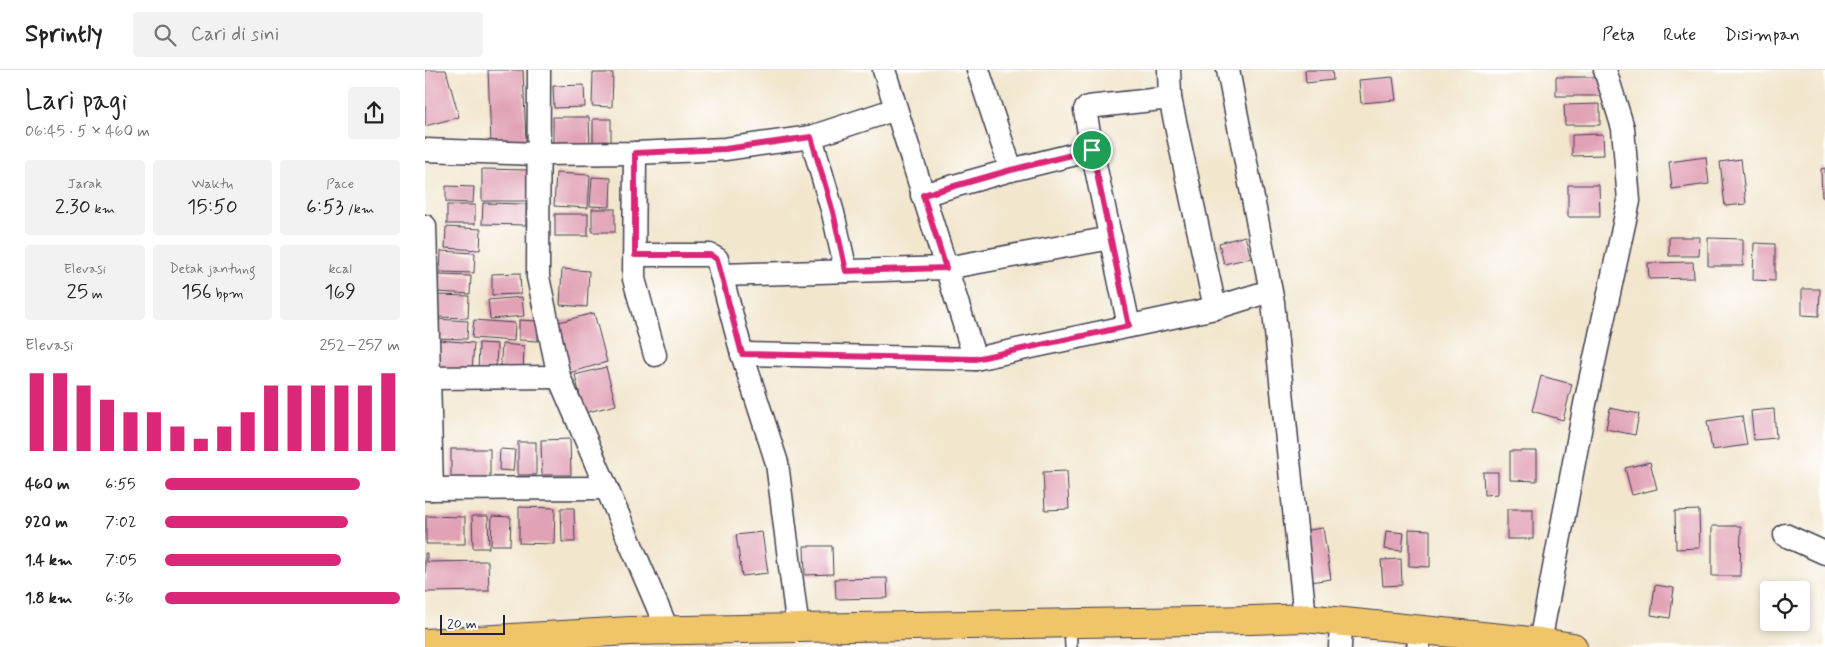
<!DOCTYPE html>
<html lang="id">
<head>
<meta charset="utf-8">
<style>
  body { margin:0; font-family:Mynerve,sans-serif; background:#f2f2f2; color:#222; height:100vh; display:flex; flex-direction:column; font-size:19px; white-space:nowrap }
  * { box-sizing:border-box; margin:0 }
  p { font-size:16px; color:#767676 }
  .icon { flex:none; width:28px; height:28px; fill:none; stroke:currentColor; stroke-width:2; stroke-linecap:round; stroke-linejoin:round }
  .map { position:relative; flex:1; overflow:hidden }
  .side { display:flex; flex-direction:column; background:#fff; width:425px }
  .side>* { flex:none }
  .tools { position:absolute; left:1335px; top:511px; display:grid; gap:10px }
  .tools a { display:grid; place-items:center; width:50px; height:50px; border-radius:5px; background:#fff; box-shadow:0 2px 8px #0003; font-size:25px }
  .scale { position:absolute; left:15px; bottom:12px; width:65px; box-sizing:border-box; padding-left:5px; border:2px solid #22223b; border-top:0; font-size:14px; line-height:18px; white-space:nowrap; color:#22223b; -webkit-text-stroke:4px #fff; paint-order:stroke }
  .pin { position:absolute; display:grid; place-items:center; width:42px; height:42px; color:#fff; margin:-21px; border:2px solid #fff; border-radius:50%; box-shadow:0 1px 5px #0007 }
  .round { display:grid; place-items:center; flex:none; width:52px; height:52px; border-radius:5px; background:#f2f2f2 }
  .overview { display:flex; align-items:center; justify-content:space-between; height:85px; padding:0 25px }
  h1 { font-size:28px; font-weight:600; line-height:38px }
  .stats { display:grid; grid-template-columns:repeat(3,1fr); gap:8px; height:85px; padding:5px 25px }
  .stats div { display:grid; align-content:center; border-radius:5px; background:#f2f2f2; text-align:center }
  .stats b { font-size:21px; font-weight:600 }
  .stats small { font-size:14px; font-weight:400 }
  .stats p { font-size:14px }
  .chart { height:140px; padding:10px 25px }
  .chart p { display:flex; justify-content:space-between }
  .chart svg { width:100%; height:90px; margin-top:5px; stroke:#db2777; stroke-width:6 }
  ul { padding:0 25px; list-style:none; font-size:16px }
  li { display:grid; grid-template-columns:80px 60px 1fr; align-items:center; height:38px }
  li i { height:12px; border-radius:6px; background:#db2777 }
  header { display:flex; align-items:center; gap:30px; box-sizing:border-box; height:70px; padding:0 25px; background:#fff; border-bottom:1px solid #e0e0e0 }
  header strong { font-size:24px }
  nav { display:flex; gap:28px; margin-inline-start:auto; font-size:18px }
  .search { width:350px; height:45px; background:#f2f2f2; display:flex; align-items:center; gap:12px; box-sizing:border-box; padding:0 18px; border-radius:5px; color:#767676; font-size:19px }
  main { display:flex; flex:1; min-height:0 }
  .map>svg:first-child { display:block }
  .building { fill:#e1a2b6 }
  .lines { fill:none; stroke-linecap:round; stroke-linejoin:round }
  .service-casing { stroke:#413f51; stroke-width:14 }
  .minor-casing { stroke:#413f51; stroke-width:25 }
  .primary-casing { stroke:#413f51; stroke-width:30 }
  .service { stroke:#fff; stroke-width:11 }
  .minor { stroke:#fff; stroke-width:22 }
  .primary { stroke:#f0c469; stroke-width:28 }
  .route-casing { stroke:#fff; stroke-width:10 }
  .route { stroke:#db2777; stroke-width:6 }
</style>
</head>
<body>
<header>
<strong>Sprintly</strong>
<div class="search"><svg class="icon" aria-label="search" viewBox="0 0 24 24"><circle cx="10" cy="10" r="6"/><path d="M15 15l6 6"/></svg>Cari di sini</div>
<nav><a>Peta</a><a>Rute</a><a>Disimpan</a></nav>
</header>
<main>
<section class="side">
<div class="overview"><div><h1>Lari pagi</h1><p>06:45 · 5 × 460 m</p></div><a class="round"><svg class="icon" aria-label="share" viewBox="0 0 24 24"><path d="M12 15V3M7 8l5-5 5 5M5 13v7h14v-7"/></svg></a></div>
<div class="stats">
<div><p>Jarak</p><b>2.30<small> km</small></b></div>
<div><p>Waktu</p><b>15:50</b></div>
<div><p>Pace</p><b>6:53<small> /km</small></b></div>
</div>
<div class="stats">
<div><p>Elevasi</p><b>25<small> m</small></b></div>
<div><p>Detak jantung</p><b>156<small> bpm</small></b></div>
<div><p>kcal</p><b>169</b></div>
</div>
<div class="chart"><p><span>Elevasi</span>252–257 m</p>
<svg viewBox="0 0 160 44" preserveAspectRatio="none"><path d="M5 44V6M15 44V6M25 44V12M35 44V19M45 44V25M55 44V25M65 44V32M75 44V38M85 44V32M95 44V25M105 44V12M115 44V12M125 44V12M135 44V12M145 44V12M155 44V6"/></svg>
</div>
<ul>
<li><b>460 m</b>6:55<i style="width:83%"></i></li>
<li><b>920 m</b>7:02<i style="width:78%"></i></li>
<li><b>1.4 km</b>7:05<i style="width:75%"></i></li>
<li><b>1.8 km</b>6:36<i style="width:100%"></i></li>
</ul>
</section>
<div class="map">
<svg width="1400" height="577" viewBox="0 0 1400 577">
  <rect width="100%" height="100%" fill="#fff"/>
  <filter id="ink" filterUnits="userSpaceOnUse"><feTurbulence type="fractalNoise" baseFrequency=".02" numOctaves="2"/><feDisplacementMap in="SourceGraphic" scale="10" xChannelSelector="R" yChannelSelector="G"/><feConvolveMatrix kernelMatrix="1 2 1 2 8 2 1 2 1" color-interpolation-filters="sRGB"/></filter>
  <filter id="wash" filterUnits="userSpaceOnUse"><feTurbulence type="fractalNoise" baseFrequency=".0096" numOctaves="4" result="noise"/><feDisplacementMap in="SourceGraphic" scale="20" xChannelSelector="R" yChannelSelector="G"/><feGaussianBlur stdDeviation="1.12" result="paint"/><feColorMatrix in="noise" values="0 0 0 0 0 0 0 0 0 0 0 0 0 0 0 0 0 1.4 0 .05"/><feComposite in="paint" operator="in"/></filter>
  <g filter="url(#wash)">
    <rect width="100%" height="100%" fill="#f2e6cd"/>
    <g id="blocks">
      <!-- building -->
      <g class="building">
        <polygon points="0,0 21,0 34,47 0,56"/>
        <polygon points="63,0 98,0 101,72 66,73"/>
        <polygon points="880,0 907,0 908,10 881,13"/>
        <polygon points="168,3 188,3 187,37 167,36"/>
        <polygon points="968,7 971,30 936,33 934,10"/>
        <rect x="1131" y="7" width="47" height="19"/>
        <polygon points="159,15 160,37 129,38 128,16"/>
        <polygon points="1175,34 1175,55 1140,55 1139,35"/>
        <polygon points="128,47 164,47 165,79 128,79"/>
        <rect x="168" y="49" width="18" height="29"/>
        <polygon points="1178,64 1179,85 1147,86 1147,65"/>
        <polygon points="1281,87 1284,114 1247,119 1244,92"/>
        <polygon points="1316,89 1321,134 1300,136 1295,92"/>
        <polygon points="1400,98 1400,127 1397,127 1396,99"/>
        <polygon points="57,99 104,100 103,131 57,131"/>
        <polygon points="131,103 165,105 163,138 129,136"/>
        <polygon points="167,107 186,108 185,137 165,136"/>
        <polygon points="1143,115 1174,115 1175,147 1143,147"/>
        <polygon points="21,116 49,117 48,133 21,132"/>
        <polygon points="58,133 101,134 101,155 57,154"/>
        <rect x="22" y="135" width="28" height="19"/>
        <rect x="167" y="139" width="23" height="23"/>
        <rect x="130" y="144" width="33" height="22"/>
        <polygon points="21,157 56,159 55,180 20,178"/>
        <polygon points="820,166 826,188 799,194 794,173"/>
        <polygon points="1244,167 1275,167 1274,186 1244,186"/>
        <polygon points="1283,168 1318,169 1318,196 1283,196"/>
        <polygon points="1329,173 1350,174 1350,211 1328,210"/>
        <polygon points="16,181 50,183 49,203 15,202"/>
        <polygon points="1268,192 1269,208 1224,209 1223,193"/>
        <polygon points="137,199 164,201 162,237 135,235"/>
        <polygon points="95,203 96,224 67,225 67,204"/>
        <polygon points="13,205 46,206 45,224 12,222"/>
        <polygon points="1377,219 1395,219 1394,246 1377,245"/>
        <polygon points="12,225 44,226 43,248 12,247"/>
        <polygon points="97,227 99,246 65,249 63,230"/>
        <polygon points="169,243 182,292 144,303 130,253"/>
        <polygon points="12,249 43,251 42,269 11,268"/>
        <polygon points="49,250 90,253 89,271 47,268"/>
        <polygon points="94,250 113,251 113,271 94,270"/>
        <polygon points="14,270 49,273 47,302 12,299"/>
        <polygon points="54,273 72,274 71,302 53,301"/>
        <polygon points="77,274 99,276 98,304 75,303"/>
        <polygon points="181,297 191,335 159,343 150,305"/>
        <polygon points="1116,306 1147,314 1138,350 1107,341"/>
        <polygon points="1185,338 1214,344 1210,365 1181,359"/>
        <polygon points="1349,339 1351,368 1329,370 1326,341"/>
        <polygon points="1317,346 1322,375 1287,380 1282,351"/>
        <polygon points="145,369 146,405 117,405 116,370"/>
        <rect x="93" y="372" width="18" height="33"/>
        <rect x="26" y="379" width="39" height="30"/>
        <polygon points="75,379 90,380 88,401 74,400"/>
        <polygon points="1085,381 1112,381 1112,411 1085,410"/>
        <polygon points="1225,392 1232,419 1207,425 1200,398"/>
        <polygon points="642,401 644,439 620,440 618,402"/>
        <polygon points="1058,402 1073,402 1073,424 1059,425"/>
        <polygon points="94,437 130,438 129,474 94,473"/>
        <polygon points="136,438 149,438 150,472 137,472"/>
        <rect x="1082" y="439" width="26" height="30"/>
        <polygon points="1274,440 1275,478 1251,479 1250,441"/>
        <polygon points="1,446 40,447 40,474 1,474"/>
        <polygon points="47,446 63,446 64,478 48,478"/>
        <polygon points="67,446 86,447 85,475 66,475"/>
        <polygon points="1287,456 1316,456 1315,506 1287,506"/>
        <polygon points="898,458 906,509 885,512 877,461"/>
        <polygon points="984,459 1005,460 1005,497 984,496"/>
        <polygon points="961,461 979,463 977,481 959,479"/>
        <polygon points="337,462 343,503 317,506 311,465"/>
        <polygon points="379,476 407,476 408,504 380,505"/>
        <polygon points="0,483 2,483 2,492 63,491 64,521 0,522"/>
        <polygon points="976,489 977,515 958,516 956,490"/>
        <polygon points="462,508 463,528 411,529 410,509"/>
        <polygon points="1230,515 1249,518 1245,548 1226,545"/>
      </g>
    </g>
  </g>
  <g filter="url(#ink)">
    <use href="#blocks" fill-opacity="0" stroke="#413f51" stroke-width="1"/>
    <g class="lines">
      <defs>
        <polyline id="service" points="645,553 646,577"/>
        <g id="minor">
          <polyline points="114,0 113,207 134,307 243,561"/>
          <polyline points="459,0 550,289"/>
          <polyline points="553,0 586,100"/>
          <polyline points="744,0 745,28 790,238"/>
          <polyline points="803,0 848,232 880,548"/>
          <polyline points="386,67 408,143 421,201"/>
          <polyline points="0,80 113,84 210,83 300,79 386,67 471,39"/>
          <polyline points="210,83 209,209 230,285"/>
          <polyline points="497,125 586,100 667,80"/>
          <polyline points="0,156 7,419"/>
          <polyline points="210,185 285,185 292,189 317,284 352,393 373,560"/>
          <polyline points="296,205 521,198 686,168"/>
          <polyline points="704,256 667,80 660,40 663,37 745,28"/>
          <polyline points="317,284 550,289 790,238 845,221"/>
          <polyline points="5,308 134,307"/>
          <polyline points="0,419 181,418"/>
          <polyline points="1360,465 1400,483"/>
          <polyline points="1115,572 1160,334 1204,131 1198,58 1180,0"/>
          <polyline points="915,577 916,553"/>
          <polyline points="993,577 998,560"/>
        </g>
        <polyline id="primary" points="0,573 205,561 828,550 880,548 1115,572 1148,577"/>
      </defs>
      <!-- service casing -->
      <use href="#service" class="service-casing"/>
      <!-- minor casing -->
      <use href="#minor" class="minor-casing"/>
      <!-- primary casing -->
      <use href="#primary" class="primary-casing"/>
      <!-- service -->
      <use href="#service" class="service"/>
      <!-- minor -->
      <use href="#minor" class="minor"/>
      <!-- primary -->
      <use href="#primary" class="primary"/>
    </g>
  </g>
  <g class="lines" filter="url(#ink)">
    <defs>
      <polygon id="route" points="386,67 408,142 421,201 521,198 498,125 586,100 667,80 704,256 550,289 317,284 292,189 285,185 210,185 210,83 300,79"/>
    </defs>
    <!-- route casing -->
    <use href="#route" class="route-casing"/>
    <!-- route -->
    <use href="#route" class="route"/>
  </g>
</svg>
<div class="tools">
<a><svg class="icon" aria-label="locate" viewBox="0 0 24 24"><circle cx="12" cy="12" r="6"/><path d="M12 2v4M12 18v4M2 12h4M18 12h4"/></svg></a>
</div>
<div class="scale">20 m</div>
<div class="pin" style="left:667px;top:80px;background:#1e9e55"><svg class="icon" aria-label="arrive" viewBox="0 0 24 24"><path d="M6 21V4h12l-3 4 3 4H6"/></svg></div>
</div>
</main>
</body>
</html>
